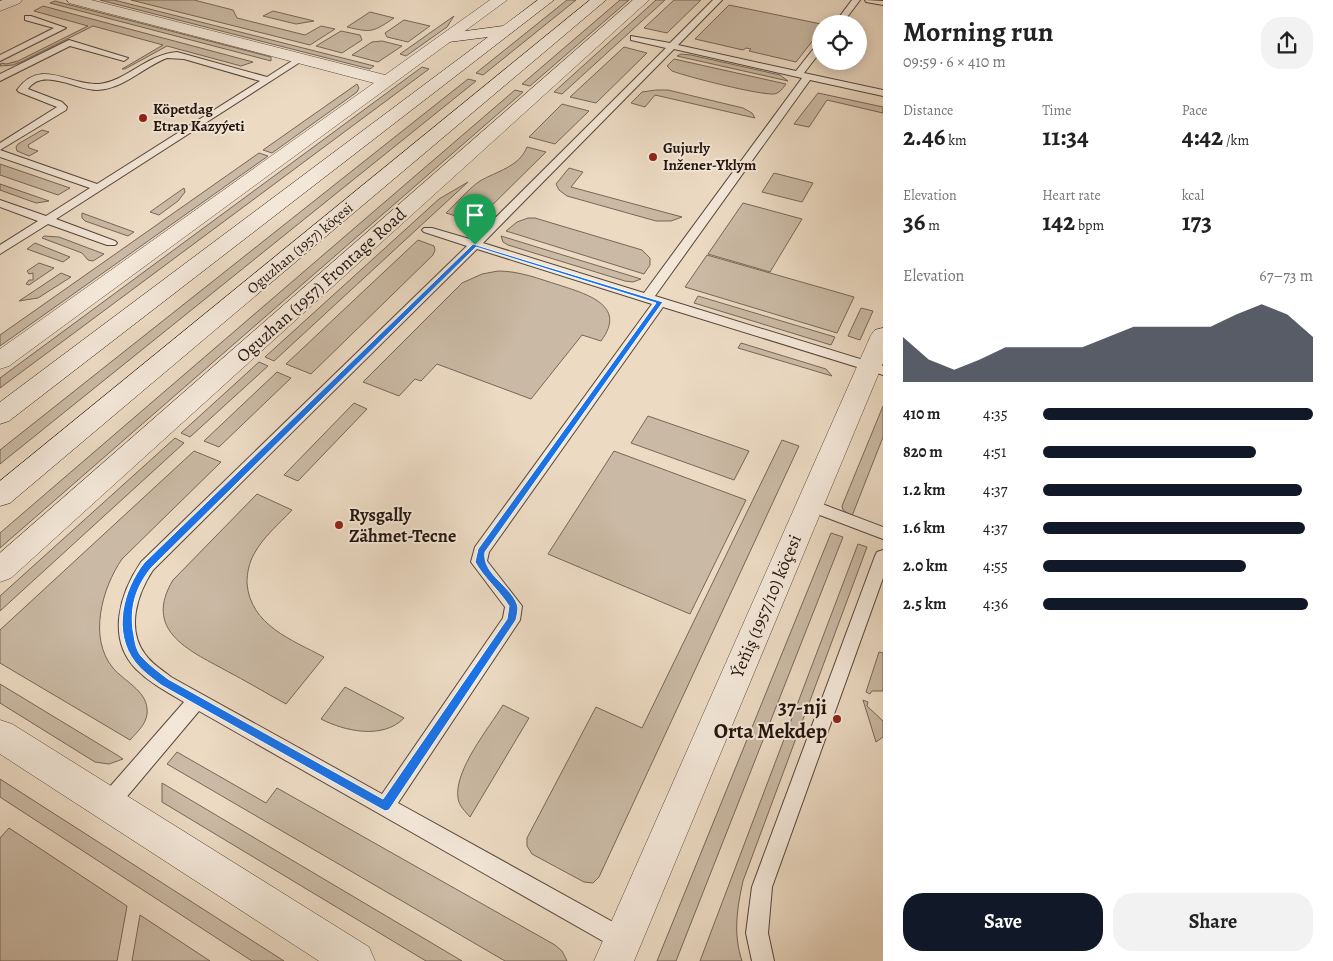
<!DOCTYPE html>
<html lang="en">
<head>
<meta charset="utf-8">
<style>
  body { margin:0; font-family:Alegreya,serif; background:#f2f2f2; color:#222; height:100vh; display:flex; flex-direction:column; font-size:19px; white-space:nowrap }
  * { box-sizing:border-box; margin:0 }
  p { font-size:16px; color:#767676 }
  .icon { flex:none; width:28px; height:28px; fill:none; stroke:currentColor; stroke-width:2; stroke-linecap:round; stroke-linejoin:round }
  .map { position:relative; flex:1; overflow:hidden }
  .panel { display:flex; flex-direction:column; background:#fff; width:450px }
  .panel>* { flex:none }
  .controls { position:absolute; left:812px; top:15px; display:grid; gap:10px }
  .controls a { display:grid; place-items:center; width:55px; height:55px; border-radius:50%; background:#fff; box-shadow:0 2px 12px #0003; font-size:25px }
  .pin { position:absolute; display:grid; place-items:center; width:42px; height:42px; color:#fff; margin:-51px -21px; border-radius:50% 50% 50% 0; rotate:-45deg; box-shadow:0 0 5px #0007 }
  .pin .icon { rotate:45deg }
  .round { display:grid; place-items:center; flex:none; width:52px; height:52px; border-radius:20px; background:#f2f2f2 }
  .overview { display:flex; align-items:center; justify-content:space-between; height:85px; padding:0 20px }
  h1 { font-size:28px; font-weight:700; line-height:38px }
  .figures { display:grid; grid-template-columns:repeat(3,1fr); gap:8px; height:85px; padding:5px 20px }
  .figures div { display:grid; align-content:center }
  .figures b { font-size:25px; font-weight:700 }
  .figures small { font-size:14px; font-weight:400 }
  .figures p { font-size:14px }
  .chart { height:140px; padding:10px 20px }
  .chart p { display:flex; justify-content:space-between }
  .chart svg { width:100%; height:90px; margin-top:5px; fill:#111827; opacity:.7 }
  .button { display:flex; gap:10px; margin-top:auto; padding:10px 20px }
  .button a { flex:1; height:58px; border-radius:20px; background:#111827; color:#fff; font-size:20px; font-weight:700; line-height:58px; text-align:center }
  .button a+a { background:#f2f2f2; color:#222 }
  ul { padding:0 20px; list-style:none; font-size:16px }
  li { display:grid; grid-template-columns:80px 60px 1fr; align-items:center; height:38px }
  li i { height:12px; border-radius:6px; background:#111827 }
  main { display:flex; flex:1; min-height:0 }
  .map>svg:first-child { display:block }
  .green { fill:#cab9a4; stroke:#766758 }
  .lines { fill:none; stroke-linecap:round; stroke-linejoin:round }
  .lane-casing { stroke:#55463a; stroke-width:2 }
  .street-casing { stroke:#55463a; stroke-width:1 }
  .secondary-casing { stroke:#23150d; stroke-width:1 }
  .lane { fill:#f3e7d8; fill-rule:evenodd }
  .street { fill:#f3e7d8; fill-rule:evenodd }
  .secondary { fill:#f3e7d8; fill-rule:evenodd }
  .route { fill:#1a73e8; stroke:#fff; fill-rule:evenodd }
  .poi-dot { fill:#8f2418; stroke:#f3e7d8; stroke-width:2 }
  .labels { text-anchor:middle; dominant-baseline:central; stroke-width:4; stroke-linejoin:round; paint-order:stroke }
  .far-poi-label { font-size:15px; font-weight:bold; fill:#23150d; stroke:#f3e7d8; text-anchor:start }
  .far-street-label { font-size:15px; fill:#23150d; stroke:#f3e7d8 }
  .street-label { font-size:18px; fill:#23150d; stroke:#f3e7d8 }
  .poi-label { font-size:18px; font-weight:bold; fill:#23150d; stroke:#f3e7d8; text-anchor:start }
  .near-poi-label { font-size:21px; font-weight:bold; fill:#23150d; stroke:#f3e7d8; text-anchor:end }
</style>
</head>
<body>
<main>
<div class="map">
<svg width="883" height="961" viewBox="0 0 883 961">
  <rect width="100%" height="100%" fill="#ecdac3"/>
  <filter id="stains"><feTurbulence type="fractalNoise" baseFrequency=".004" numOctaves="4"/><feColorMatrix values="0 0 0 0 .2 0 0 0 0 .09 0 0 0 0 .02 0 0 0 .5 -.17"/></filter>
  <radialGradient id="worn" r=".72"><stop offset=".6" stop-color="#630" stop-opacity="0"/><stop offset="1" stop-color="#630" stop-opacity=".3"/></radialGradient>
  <!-- green -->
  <g class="green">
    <polygon points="100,0 114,0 374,66 370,69"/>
    <polygon points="131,0 194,0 233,10 237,18 305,35 321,26 335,29 310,45"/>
    <polygon points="567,0 576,0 483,75 476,73"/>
    <polygon points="620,0 629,0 530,86 522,84"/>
    <polygon points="656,0 665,0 562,94 554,92"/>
    <polygon points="674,0 701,0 667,33 644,28"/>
    <polygon points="55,1 271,57 271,61 50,3"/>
    <polygon points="729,5 821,24 821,30 796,62 749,51 751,49 746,48 743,50 695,39"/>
    <polygon points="43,6 253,62 241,66 167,46 125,69 122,69 163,45 93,26 21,62 13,65 0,66 1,63 6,64 18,61 88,26 34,11"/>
    <polygon points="273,11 314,21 296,24 263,16"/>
    <path d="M370 12 394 18C373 32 372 33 347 27Z"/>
    <polygon points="454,16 447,27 406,56 400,54"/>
    <polygon points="404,20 430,26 408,42 387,37 385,33"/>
    <polygon points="341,31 360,35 362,40 342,53 316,46"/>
    <polygon points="382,41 402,46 378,62 352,55 372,42"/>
    <polygon points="624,47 647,53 596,103 570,97"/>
    <polygon points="681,54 691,55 780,75 788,81 677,56"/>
    <path d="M674 59 786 84C783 88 780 93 774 94 759 95 688 77 672 71L667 66Z"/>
    <polygon points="422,67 429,69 0,388 0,378"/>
    <polygon points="468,79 476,81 0,464 0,450"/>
    <polygon points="357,84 359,88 357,92 272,153 263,150"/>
    <polygon points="515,90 523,92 0,548 0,533"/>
    <polygon points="656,90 668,90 743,108 752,113 755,118 655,95 645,107 631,103 642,92"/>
    <polygon points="818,93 883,107 883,113 827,100 809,127 794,124"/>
    <polygon points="562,104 589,111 555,144 529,137"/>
    <polygon points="42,130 49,132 28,145 29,148 38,151 29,156 17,151 16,147 18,144"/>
    <path d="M527 147 546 152 475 222 446 213C457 203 468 189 480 181 497 171 519 167 527 147Z"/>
    <polygon points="259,153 268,156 0,346 0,335"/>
    <polygon points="0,164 70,188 58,195 0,175"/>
    <polygon points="569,168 583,172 571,187 682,217 671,221 656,221 567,196 559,190 556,184"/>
    <polygon points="774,173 813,183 802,202 762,192"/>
    <polygon points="468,182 274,361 265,357 439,199"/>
    <polygon points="0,184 49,201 36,203 0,190"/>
    <polygon points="184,188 185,192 178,201 159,215 150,212"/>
    <polygon points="743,203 802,219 770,272 708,254"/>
    <polygon points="82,213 134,232 128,236 85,221 82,218"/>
    <polygon points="528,218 535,218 642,250 650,258 650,265 644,274 506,231 517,222"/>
    <polygon points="44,236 59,237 104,254 93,261 88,260 82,253 42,238"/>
    <polygon points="501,236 641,279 633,282 625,281 508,245 503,242"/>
    <polygon points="418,240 434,246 435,250 433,255 311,374 286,364"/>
    <polygon points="35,243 70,257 63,262 27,249"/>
    <polygon points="707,255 854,297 837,333 685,287"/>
    <polygon points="39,263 54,268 29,285 26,284 29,280 33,280 33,273 29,274 27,271"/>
    <path d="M498 271C520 271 539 279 559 285 586 294 628 305 601 341L582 335 531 399 437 364 421 381 415 379 399 396 363 382 462 283 482 274Z"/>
    <polygon points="61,273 71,277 38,298 19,301"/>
    <polygon points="698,296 835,337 831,345 694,303"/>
    <polygon points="861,308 873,311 860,340 848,336"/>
    <polygon points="741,343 826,369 832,376 738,348"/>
    <polygon points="259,362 268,366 190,437 181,433"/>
    <polygon points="277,372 291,378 219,447 204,441"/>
    <polygon points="354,403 367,409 298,481 284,475"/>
    <polygon points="883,406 883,437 852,516 843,510 842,506"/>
    <polygon points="648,416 749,451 734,480 631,443"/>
    <polygon points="175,438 184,443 0,611 0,596"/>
    <polygon points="782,440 799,446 599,877 593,883 584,882 532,854 527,846 527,838 596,707 642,728"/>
    <path d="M194 451 221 462 122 559C102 588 88 638 113 668 124 681 145 690 147 708 149 722 138 731 130 740L0 663V630Z"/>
    <polygon points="614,451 746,500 690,614 548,554"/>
    <path d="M257 494 292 510C279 524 263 537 254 554 249 563 247 573 247 583 250 625 292 640 324 657L286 704C266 693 246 681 225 670 188 650 143 630 173 580Z"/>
    <polygon points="831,533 843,537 676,961 657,961"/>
    <path d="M858 544 867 547 743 881C737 908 733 934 742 961H700Z"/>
    <polygon points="879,652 883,653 883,691 872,691 870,694 866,692"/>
    <polygon points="0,684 117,755 123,759 109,764 95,762 0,703"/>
    <path d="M345 687 404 718C383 740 344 731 321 719Z"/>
    <polygon points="863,700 868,702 867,706 883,721 883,737 876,742"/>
    <path d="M503 705 529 718 470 817C465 811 459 806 458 798 454 770 489 728 503 705Z"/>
    <polygon points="177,752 266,803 277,788 555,945 562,951 567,961 505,961 167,764"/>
    <polygon points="0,779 284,961 252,961 0,797"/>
    <polygon points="162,783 462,961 426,961 162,802"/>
    <polygon points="9,828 127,906 117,961 0,961 0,838"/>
    <polygon points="140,915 210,961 132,961"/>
  </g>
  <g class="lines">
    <defs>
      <g id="lane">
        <path d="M713 0H722L678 45 796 71 818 43 821 42V51L804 73 883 90V96L810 80 655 296 883 366V375L663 307 489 552 487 561 522 606 520 620 398 803 631 932 634 940 631 948 623 951 615 948 199 711 114 812 107 814 100 812 97 805 100 798 184 702C167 692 150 683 136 669 106 638 120 593 141 562L467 246 424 232 422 230 424 228H432L473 240 666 48 631 40V36L670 43ZM674 49 802 78 644 293 483 243ZM477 249 652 304 475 547 471 562 505 607 503 618 382 794 171 677C162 670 151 663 145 654 126 629 137 594 153 570Z"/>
        <polygon points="852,0 860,0 842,24 834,24"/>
        <polygon points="865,0 883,1 883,5 866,2"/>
        <polygon points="25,16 31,16 66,28 0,61 0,55 54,28 25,20"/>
        <polygon points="69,40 128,58 124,61 70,46 0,81 0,74"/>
        <path d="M177 52 267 77 298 57H304L305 59 56 219 115 241 117 243 115 245H107L48 224 0 254V245L38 221 0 207V200L46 216 90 188 0 157V143L57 107 19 92 17 90C41 57 69 86 99 84 127 81 145 55 177 52ZM167 58 184 59 260 81 97 184 0 150 66 110 67 107 62 102 28 89C43 67 76 90 97 90 124 89 143 67 167 58Z"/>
        <polygon points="809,499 883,527 883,539 804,509 801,505 804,501"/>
        <polygon points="883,550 883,578 772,887 768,933 774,961 752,961 746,933 752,887 875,556 877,552"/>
      </g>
      <g id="street">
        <polygon points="3,0 22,0 20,3 0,11 0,1"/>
        <polygon points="67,0 91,0 385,75 490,0 507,0 9,366 0,369 0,349 374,83 69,3"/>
        <polygon points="633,0 649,0 11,578 0,582 0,553"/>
        <polygon points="883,328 883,363 634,961 594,961 871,335 875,330"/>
        <polygon points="0,720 12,724 369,947 375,961 319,961 0,754"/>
      </g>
      <g id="secondary">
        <polygon points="538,0 554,0 9,421 0,424 0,402 488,37 449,42 443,40 441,37 443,34 503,26"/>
        <polygon points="590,0 606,0 10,503 0,506 0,481"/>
      </g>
    </defs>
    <!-- lane casing -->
    <use href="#lane" class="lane-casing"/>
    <!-- street casing -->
    <use href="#street" class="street-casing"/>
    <!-- secondary casing -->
    <use href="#secondary" class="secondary-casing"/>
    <!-- lane -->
    <use href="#lane" class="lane"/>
    <!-- street -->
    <use href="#street" class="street"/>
    <!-- secondary -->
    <use href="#secondary" class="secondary"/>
  </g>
  <!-- route -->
  <path class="route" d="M473 244 663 302 485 552C482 574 510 585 517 604 519 609 517 615 516 620L389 810 385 811 161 685C152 678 142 671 135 662 112 632 123 590 144 563ZM476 247 656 303 478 549 475 562C484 578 499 590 509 606L507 619 383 799 168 679C159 672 149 665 141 656 135 648 135 640 133 630 130 606 136 587 151 568Z"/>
  <!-- markers -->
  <g class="poi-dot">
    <circle cx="143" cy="118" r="5"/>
    <circle cx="653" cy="157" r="5"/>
    <circle cx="339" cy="525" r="5"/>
    <circle cx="837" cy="719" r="5"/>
  </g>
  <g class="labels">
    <!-- far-poi labels -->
    <g class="far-poi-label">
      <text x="153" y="109">Köpetdag<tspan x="153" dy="17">Etrap Kazyýeti</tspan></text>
      <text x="663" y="148">Gujurly<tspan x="663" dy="17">Inžener-Yklym</tspan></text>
    </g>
    <!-- far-street labels -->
    <g class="far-street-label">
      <text transform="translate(300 248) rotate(-40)">Oguzhan (1957) köçesi</text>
    </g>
    <!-- street labels -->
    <g class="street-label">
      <text transform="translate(321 285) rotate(-42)">Oguzhan (1957) Frontage Road</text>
      <text transform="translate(766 606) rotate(-67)">Ýeňiş (1957/10) köçesi</text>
    </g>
    <!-- poi labels -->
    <g class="poi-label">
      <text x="349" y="515">Rysgally<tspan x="349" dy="21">Zähmet-Tecne</tspan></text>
    </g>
    <!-- near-poi labels -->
    <g class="near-poi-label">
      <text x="827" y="707">37-nji<tspan x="827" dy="24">Orta Mekdep</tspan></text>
    </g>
  </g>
  <rect width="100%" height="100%" filter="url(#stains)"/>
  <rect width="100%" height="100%" fill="url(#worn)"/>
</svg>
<div class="controls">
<a><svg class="icon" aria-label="locate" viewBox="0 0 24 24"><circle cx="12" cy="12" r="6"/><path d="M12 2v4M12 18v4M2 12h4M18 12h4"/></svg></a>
</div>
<div class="pin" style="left:475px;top:245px;background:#1e9e55"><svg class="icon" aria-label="arrive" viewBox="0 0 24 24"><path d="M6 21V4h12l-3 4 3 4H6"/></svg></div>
</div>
<section class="panel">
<div class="overview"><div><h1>Morning run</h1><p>09:59 · 6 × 410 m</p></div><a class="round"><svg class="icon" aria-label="share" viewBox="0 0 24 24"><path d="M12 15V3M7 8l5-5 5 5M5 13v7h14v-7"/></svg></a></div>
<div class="figures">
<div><p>Distance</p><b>2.46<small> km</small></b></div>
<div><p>Time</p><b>11:34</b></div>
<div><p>Pace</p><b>4:42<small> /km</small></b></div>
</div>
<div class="figures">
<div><p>Elevation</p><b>36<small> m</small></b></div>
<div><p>Heart rate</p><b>142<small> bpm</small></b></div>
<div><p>kcal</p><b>173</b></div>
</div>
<div class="chart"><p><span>Elevation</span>67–73 m</p>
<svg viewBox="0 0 160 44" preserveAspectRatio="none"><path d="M0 44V22L10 33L20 38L30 33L40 27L50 27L60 27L70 27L80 22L90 17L100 17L110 17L120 17L130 11L140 6L150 11L160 22V44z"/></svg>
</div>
<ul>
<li><b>410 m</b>4:35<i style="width:100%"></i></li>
<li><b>820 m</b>4:51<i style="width:79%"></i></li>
<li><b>1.2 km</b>4:37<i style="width:96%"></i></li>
<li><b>1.6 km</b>4:37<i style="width:97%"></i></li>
<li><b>2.0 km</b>4:55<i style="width:75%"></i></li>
<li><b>2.5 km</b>4:36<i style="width:98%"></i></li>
</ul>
<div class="button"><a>Save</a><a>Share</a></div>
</section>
</main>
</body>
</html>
